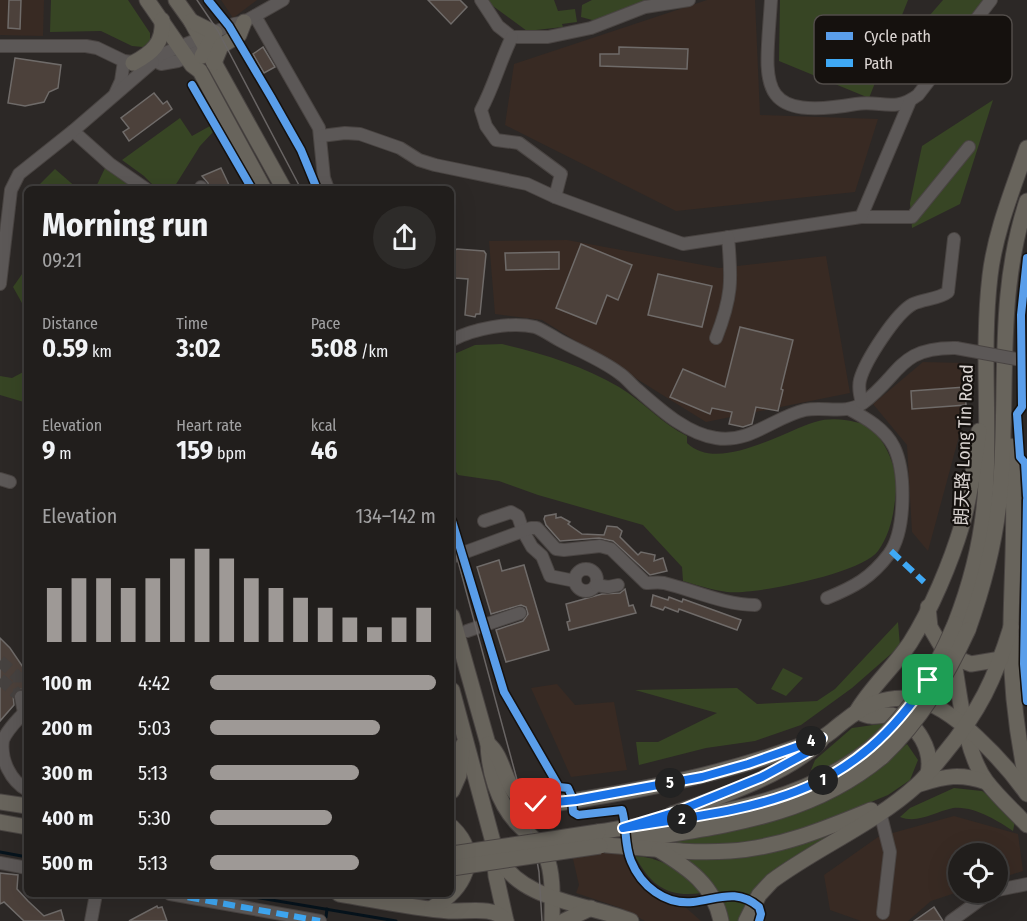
<!DOCTYPE html>
<html lang="en">
<head>
<meta charset="utf-8">
<style>
  body { margin:0; font-family:"Fira Sans Condensed","Noto Sans TC",sans-serif; background:#2d2b29; color:#f1f3f6; height:100vh; display:flex; flex-direction:column; font-size:22px; white-space:nowrap }
  * { box-sizing:border-box; margin:0 }
  p { font-size:20px; color:#a2a2a3 }
  .icon { flex:none; width:33px; height:33px; fill:none; stroke:currentColor; stroke-width:2; stroke-linecap:round; stroke-linejoin:round }
  .map { position:relative; flex:1; overflow:hidden }
  .panel { position:absolute; left:24px; top:186px; width:430px; height:711px; display:flex; flex-direction:column; background:#211e1c; border-radius:9px; box-shadow:0 6px 24px #0002,0 0 0 2px #3e3c3b }
  .panel>* { flex:none }
  .fabs { position:absolute; left:948px; top:843px; display:grid; gap:12px }
  .fabs a { display:grid; place-items:center; width:60px; height:60px; border-radius:50%; background:#211e1c; box-shadow:0 6px 24px #0002,0 0 0 2px #3e3c3b; font-size:30px }
  .pin { position:absolute; display:grid; place-items:center; width:51px; height:51px; color:#fff; margin:-26px; border-radius:12px; box-shadow:0 3px 9px #0006 }
  .km { position:absolute; width:30px; height:30px; margin:-15px; border-radius:50%; background:#222; color:#fff; font-size:16px; line-height:30px; text-align:center }
  .round { display:grid; place-items:center; flex:none; width:63px; height:63px; border-radius:32px; background:#2d2b29 }
  .overview { display:flex; align-items:center; justify-content:space-between; height:102px; padding:0 18px }
  h1 { font-size:33px; font-weight:700; line-height:45px }
  .metrics { display:grid; grid-template-columns:repeat(3,1fr); gap:9px; height:102px; padding:6px 18px }
  .metrics div { display:grid; align-content:center }
  .metrics b { font-size:26px; font-weight:700 }
  .metrics small { font-size:16px; font-weight:400 }
  .metrics p { font-size:16px }
  .chart { height:168px; padding:12px 18px }
  .chart p { display:flex; justify-content:space-between }
  .chart svg { width:100%; height:108px; margin-top:6px; stroke:#9e9996; stroke-width:6 }
  ul { padding:0 18px; list-style:none; font-size:20px }
  li { display:grid; grid-template-columns:96px 72px 1fr; align-items:center; height:45px }
  li i { height:15px; border-radius:8px; background:#9e9996 }
  .map>svg:first-child { display:block }
  .built { fill:#382a23 }
  .green { fill:#374524 }
  .lines { fill:none; stroke-linecap:round; stroke-linejoin:round }
  .stream { stroke:#06131c; stroke-width:3 }
  .building { fill:#4c413b; stroke:#6f6b69; stroke-width:1.5 }
  .minor-tunnel { stroke:#464240; stroke-width:12; stroke-dasharray:12 6; stroke-linecap:butt }
  .minor-casing { stroke:#494442; stroke-width:14 }
  .major-casing { stroke:#494442; stroke-width:17 }
  .minor { stroke:#5c5857; stroke-width:12 }
  .major { stroke:#68645c; stroke-width:15 }
  .tram { stroke:#696564; stroke-width:1.5 }
  .minor-bridge-casing { stroke:#494442; stroke-width:14; stroke-linecap:butt }
  .major-bridge-casing { stroke:#494442; stroke-width:17; stroke-linecap:butt }
  .minor-bridge { stroke:#5c5857; stroke-width:12 }
  .major-bridge { stroke:#68645c; stroke-width:15 }
  .quiet { stroke:#3fa9f5; stroke-width:6; stroke-dasharray:12 6; stroke-linecap:butt }
  .cycleway-casing { stroke:#15110e; stroke-width:11 }
  .cycleway { stroke:#5a9eea; stroke-width:8 }
  .route-casing { stroke:#fff; stroke-width:12 }
  .route { stroke:#1a73e8; stroke-width:8 }
  .labels { text-anchor:middle; dominant-baseline:central; stroke-width:4.5; stroke-linejoin:round; paint-order:stroke }
  .street-label { font-size:18px; fill:#dcd6d3; stroke:#15110e }
  .key { fill:#15110e; stroke:#514c49; stroke-width:1.5 }
  .key-label { font-size:16px; fill:#dcd6d3 }
</style>
</head>
<body>
<div class="map">
<svg width="1027" height="921" viewBox="0 0 1027 921">
  <rect width="100%" height="100%" fill="#2c2826"/>
  <!-- built -->
  <g class="built">
    <polygon points="0,0 44,0 43,36 0,35"/>
    <polygon points="221,0 257,0 233,18"/>
    <polygon points="707,0 755,0 760,115 878,119 855,192 676,211 505,125 514,64"/>
    <polygon points="567,240 719,268 826,256 850,393 706,422 542,320 495,314 489,241"/>
    <polygon points="923,362 965,363 961,429 928,551 912,532 907,445 873,404"/>
    <polygon points="557,684 575,705 614,702 627,770 571,777 531,688"/>
    <polygon points="954,816 1018,834 1023,871 998,879 998,854 958,854 958,892 931,901 908,921 861,921 830,910 824,875 878,837"/>
    <polygon points="617,840 626,863 639,884 652,895 668,903 684,906 701,921 645,921 621,908 576,893 579,885 570,846"/>
  </g>
  <!-- green -->
  <g class="green">
    <polygon points="51,0 128,0 150,33 150,41 143,47 132,46 101,31 50,32"/>
    <polygon points="490,0 554,0 558,11 575,9 577,22 562,24 563,27 527,31 486,1"/>
    <polygon points="592,0 663,0 603,23 581,17 582,5"/>
    <polygon points="780,0 908,0 869,98 779,61"/>
    <polygon points="943,0 988,0 930,69 904,45"/>
    <polygon points="993,100 960,204 912,228 910,203 922,146"/>
    <polygon points="180,118 192,136 210,126 213,132 200,146 173,189 157,189 144,176 122,160"/>
    <polygon points="106,166 135,189 95,189"/>
    <polygon points="55,169 78,189 40,189 38,186"/>
    <polygon points="27,267 27,312 13,287"/>
    <path d="M502 344C541 353 584 366 619 387 643 401 662 424 687 436V443C718 473 782 432 815 422 828 418 843 419 855 422 860 423 865 424 868 426 886 440 898 469 896 491 894 512 891 533 878 551 863 573 755 595 727 592 712 590 697 585 683 581L682 567 643 525 538 495 499 481 458 475 452 465V355L475 345Z"/>
    <polygon points="27,370 27,403 0,395 0,376 12,378"/>
    <polygon points="898,622 900,646 852,688 801,725 755,741 706,748 639,765 636,742 658,742 717,713 635,690 737,688 757,704 817,701 835,689"/>
    <polygon points="783,668 803,678 786,696 771,689"/>
    <path d="M887 723C869 740 837 771 811 770L815 760 852 728Z"/>
    <path d="M907 744 918 760 910 780 888 795 805 829 773 838 726 845H653C713 832 777 824 832 798 860 785 883 764 907 744Z"/>
    <path d="M954 788 982 791 1016 816 1013 831C999 821 972 805 953 808 934 812 918 824 900 817L910 808Z"/>
    <path d="M863 818 793 861 742 921H727C715 891 710 877 683 858Z"/>
    <path d="M635 856C664 858 683 872 702 893 668 898 651 886 635 856Z"/>
  </g>
  <g class="lines">
    <!-- stream -->
    <g class="stream">
      <polyline points="0,852 27,857"/>
      <polyline points="236,894 396,921"/>
      <polyline points="326,917 327,909"/>
    </g>
  </g>
  <!-- building -->
  <g class="building">
    <polygon points="9,0 21,0 20,29 8,28"/>
    <polygon points="428,0 460,0 467,7 451,24"/>
    <polygon points="263,47 275,67 264,73 253,54"/>
    <polygon points="619,47 688,49 687,69 600,66 600,54 619,54"/>
    <polygon points="15,58 61,65 58,88 49,92 44,102 25,106 8,103"/>
    <polygon points="154,93 163,104 167,101 172,109 129,141 123,132 129,128 121,118"/>
    <polygon points="221,168 229,185 223,189 209,189 208,183 202,176"/>
    <polygon points="581,244 632,265 618,300 607,295 596,324 556,308"/>
    <polygon points="457,249 484,251 486,254 480,314 476,314 475,317 465,315 468,279 455,278 453,275 454,251"/>
    <polygon points="559,252 559,269 506,270 505,253"/>
    <polygon points="658,274 712,286 702,327 648,315"/>
    <polygon points="740,327 793,340 781,389 783,390 778,411 756,407 752,424 743,427 729,424 732,412 712,408 710,414 670,397 683,369 725,387"/>
    <polygon points="965,387 966,405 912,409 911,391"/>
    <polygon points="556,514 556,518 561,517 570,522 568,524 582,534 604,535 607,526 617,527 622,531 620,537 638,555 641,552 655,555 654,561 663,558 667,571 650,575 613,541 599,538 560,541 546,525 544,519 545,516"/>
    <polygon points="499,560 502,571 524,565 549,650 506,662 496,630 523,621 528,614 526,607 521,605 491,614 477,567"/>
    <polygon points="625,589 629,606 633,605 636,613 569,630 567,622 570,621 566,604 602,594 620,593"/>
    <polygon points="653,595 668,600 669,597 682,602 683,599 741,620 737,630 679,609 678,612 665,607 663,610 651,606"/>
    <polygon points="0,638 10,648 27,673 27,691 20,689 15,691 13,695 14,705 0,721"/>
    <polygon points="0,873 18,875 17,889 28,901 44,916 61,910 64,921 24,921 4,902 0,904"/>
    <polygon points="157,906 158,908 162,907 167,921 129,921"/>
    <polygon points="934,907 943,921 914,921"/>
  </g>
  <g class="lines">
    <!-- minor-tunnel -->
    <g class="minor-tunnel">
      <polyline points="0,661 19,678 19,695"/>
      <polyline points="0,679 21,697"/>
    </g>
    <defs>
      <g id="minor">
        <polyline points="481,0 498,26 512,37 548,37 591,28 645,7 689,0"/>
        <path d="M771 0C766 82 752 122 856 104 881 100 894 113 918 95L991 0"/>
        <polyline points="255,16 319,128 324,178 328,189"/>
        <polyline points="238,29 244,22 283,0"/>
        <path d="M512 37C500 61 494 86 481 110L486 126 496 140 519 143 561 174 555 197"/>
        <polyline points="0,46 86,46 97,48 124,61 142,63 155,61 161,64 178,61 210,46"/>
        <polyline points="155,61 160,55 234,24 244,22"/>
        <polyline points="115,94 121,81 124,61"/>
        <polyline points="73,131 110,164 146,189"/>
        <polyline points="321,136 345,133 360,134 400,148 419,160 435,165 527,184 555,197 683,244 861,217 912,217 969,147"/>
        <polyline points="201,187 201,189"/>
        <polyline points="861,217 910,101"/>
        <polyline points="0,284 11,190 19,174 73,131 153,62"/>
        <path d="M716 338C732 297 732 281 728 237"/>
        <path d="M452 340C473 329 511 321 535 327 543 330 552 336 559 340 579 351 602 360 619 373 627 378 632 386 639 391 661 410 687 434 716 438 749 444 774 417 805 410 824 406 846 415 863 403 901 375 898 347 956 348"/>
        <path d="M862 403C860 396 858 388 860 380 865 361 896 313 913 304 924 299 939 299 948 292L954 239"/>
        <polyline points="0,479 10,482"/>
        <polyline points="484,521 511,512 518,516 523,531 532,547 542,556 550,576 575,581"/>
        <path d="M452 557 531 528H537L556 549 564 550 600 546 611 549 646 583C652 583 658 582 664 583 693 590 725 605 755 605"/>
        <circle cx="586" cy="580" r="11"/>
        <polyline points="596,585 608,587 618,585"/>
        <path d="M827 598C854 587 871 578 889 554 906 531 906 472 894 447 885 429 866 418 849 409"/>
        <polyline points="467,631 520,613"/>
        <polyline points="21,697 24,713"/>
        <path d="M27 709C19 719 8 728 3 740 0 760 11 781 27 790"/>
        <polyline points="880,812 890,852 883,913"/>
        <polyline points="0,863 27,868"/>
        <polyline points="998,890 1027,884"/>
        <polyline points="170,894 320,921"/>
        <polyline points="91,921 96,894"/>
        <polyline points="951,921 991,892"/>
      </g>
      <g id="major">
        <polyline points="147,0 192,65 200,71 264,189"/>
        <polyline points="176,0 191,21 284,189"/>
        <polyline points="191,21 215,33 202,56"/>
        <path d="M133 63C152 53 164 43 162 20"/>
        <polyline points="214,63 221,46 239,35 244,22"/>
        <path d="M1010 446C1017 505 1012 564 1011 624 1010 678 1016 731 1027 783"/>
        <polyline points="928,607 930,627 940,644 953,657 971,664 1001,659"/>
        <path d="M452 616 488 744C489 771 497 801 516 822 526 833 540 841 546 856 554 875 552 901 552 921"/>
        <path d="M955 624C973 578 984 531 986 482 989 413 982 344 990 276 995 232 1013 189 1027 148"/>
        <path d="M968 630C984 585 996 539 1000 492 1009 395 995 296 1027 201"/>
        <path d="M953 657C960 693 964 751 986 781 998 797 1014 811 1027 825"/>
        <polyline points="452,690 493,842 496,876 506,921"/>
        <path d="M857 711C872 686 894 667 910 643 931 610 951 562 962 525 971 495 974 462 979 431"/>
        <path d="M857 711C861 713 866 716 871 716 879 717 887 713 895 716 918 723 933 751 928 773"/>
        <path d="M488 744C510 761 501 807 546 805 640 791 733 773 821 738 829 735 836 727 843 722 864 705 886 695 914 699 952 704 1006 764 1027 794"/>
        <path d="M920 784C946 776 960 773 986 782"/>
        <polyline points="452,791 459,775 463,745"/>
        <polyline points="0,802 27,806"/>
        <path d="M672 814C714 799 792 773 821 740"/>
        <polyline points="0,822 27,827"/>
        <path d="M598 832C694 816 795 810 873 746"/>
        <path d="M630 841C722 825 807 819 882 757"/>
        <path d="M606 845C647 848 689 854 730 851 779 848 827 828 871 810"/>
        <path d="M659 850C688 868 714 885 721 921"/>
        <path d="M497 853C516 901 589 904 631 921"/>
        <path d="M339 894C375 900 412 908 449 911 466 912 495 905 506 921"/>
        <path d="M432 908C463 890 483 857 452 827"/>
        <polyline points="564,921 591,908"/>
        <path d="M746 921 759 895 772 881C818 847 874 824 917 785 927 776 935 765 944 754 979 712 995 679 1011 627"/>
      </g>
    </defs>
    <!-- minor casing -->
    <use href="#minor" class="minor-casing"/>
    <!-- major casing -->
    <use href="#major" class="major-casing"/>
    <!-- minor -->
    <use href="#minor" class="minor"/>
    <!-- major -->
    <use href="#major" class="major"/>
    <!-- tram -->
    <g class="tram">
      <polyline points="197,0 218,31 301,189"/>
      <polyline points="452,539 533,839 539,872 542,921"/>
    </g>
    <defs>
      <polyline id="minor-bridge" points="956,348 1027,361"/>
      <g id="major-bridge">
        <path d="M873 746C911 712 935 671 955 624"/>
        <path d="M882 757C921 720 946 678 968 630"/>
        <polyline points="452,854 598,832"/>
        <polyline points="452,868 600,846"/>
      </g>
    </defs>
    <!-- minor-bridge casing -->
    <use href="#minor-bridge" class="minor-bridge-casing"/>
    <!-- major-bridge casing -->
    <use href="#major-bridge" class="major-bridge-casing"/>
    <!-- minor-bridge -->
    <use href="#minor-bridge" class="minor-bridge"/>
    <!-- major-bridge -->
    <use href="#major-bridge" class="major-bridge"/>
    <!-- quiet -->
    <g class="quiet">
      <polyline points="891,551 924,582"/>
      <polyline points="170,894 320,921"/>
    </g>
    <defs>
      <g id="cycleway">
        <polyline points="208,0 229,26 271,97 301,150 317,189"/>
        <polyline points="192,85 252,189"/>
        <polyline points="1027,258 1021,315 1022,407 1017,414 1020,457 1025,463 1027,496"/>
        <polyline points="1027,500 1024,664 1027,701"/>
        <path d="M452 521 504 692 559 787 568 788 572 797 573 812 578 815 622 810C627 826 624 845 631 861 641 886 665 905 693 902 718 899 737 888 759 907L761 914 759 921"/>
      </g>
    </defs>
    <!-- cycleway casing -->
    <use href="#cycleway" class="cycleway-casing"/>
    <!-- cycleway -->
    <use href="#cycleway" class="cycleway"/>
  </g>
  <g class="lines">
    <defs>
      <path id="route" d="M536 804 576 800 702 777 748 764 822 738 810 751 762 777 676 812 623 828C755 807 848 802 928 680"/>
    </defs>
    <!-- route casing -->
    <use href="#route" class="route-casing"/>
    <!-- route -->
    <use href="#route" class="route"/>
  </g>
  <g class="labels">
    <!-- street labels -->
    <g class="street-label">
      <text transform="translate(964 445) rotate(-88)">朗天路 Long Tin Road</text>
    </g>
  </g>
  <!-- legend -->
  <rect x="814" y="15" width="198" height="69" rx="9" class="key"/>
  <rect x="826" y="32" width="27" height="8" fill="#5a9eea"/>
  <rect x="826" y="59" width="27" height="8" fill="#3fa9f5"/>
  <g class="key-label">
    <text x="864" y="42">Cycle path</text>
    <text x="864" y="69">Path</text>
  </g>
</svg>
<div class="fabs">
<a><svg class="icon" aria-label="locate" viewBox="0 0 24 24"><circle cx="12" cy="12" r="6"/><path d="M12 2v4M12 18v4M2 12h4M18 12h4"/></svg></a>
</div>
<div class="pin" style="left:928px;top:680px;background:#1e9e55"><svg class="icon" aria-label="arrive" viewBox="0 0 24 24"><path d="M6 21V4h12l-3 4 3 4H6"/></svg></div>
<div class="pin" style="left:536px;top:804px;background:#d93025"><svg class="icon" aria-label="check" viewBox="0 0 24 24"><path d="M5 12l5 5 9-10"/></svg></div>
<b class="km" style="left:823px;top:780px">1</b>
<b class="km" style="left:682px;top:819px">2</b>
<b class="km" style="left:811px;top:741px">4</b>
<b class="km" style="left:670px;top:783px">5</b>
<section class="panel">
<div class="overview"><div><h1>Morning run</h1><p>09:21</p></div><a class="round"><svg class="icon" aria-label="share" viewBox="0 0 24 24"><path d="M12 15V3M7 8l5-5 5 5M5 13v7h14v-7"/></svg></a></div>
<div class="metrics">
<div><p>Distance</p><b>0.59<small> km</small></b></div>
<div><p>Time</p><b>3:02</b></div>
<div><p>Pace</p><b>5:08<small> /km</small></b></div>
</div>
<div class="metrics">
<div><p>Elevation</p><b>9<small> m</small></b></div>
<div><p>Heart rate</p><b>159<small> bpm</small></b></div>
<div><p>kcal</p><b>46</b></div>
</div>
<div class="chart"><p><span>Elevation</span>134–142 m</p>
<svg viewBox="0 0 160 44" preserveAspectRatio="none"><path d="M5 44V22M15 44V18M25 44V18M35 44V22M45 44V18M55 44V10M65 44V6M75 44V10M85 44V18M95 44V22M105 44V26M115 44V30M125 44V34M135 44V38M145 44V34M155 44V30"/></svg>
</div>
<ul>
<li><b>100 m</b>4:42<i style="width:100%"></i></li>
<li><b>200 m</b>5:03<i style="width:75%"></i></li>
<li><b>300 m</b>5:13<i style="width:66%"></i></li>
<li><b>400 m</b>5:30<i style="width:54%"></i></li>
<li><b>500 m</b>5:13<i style="width:66%"></i></li>
</ul>
</section>
</div>
</body>
</html>
